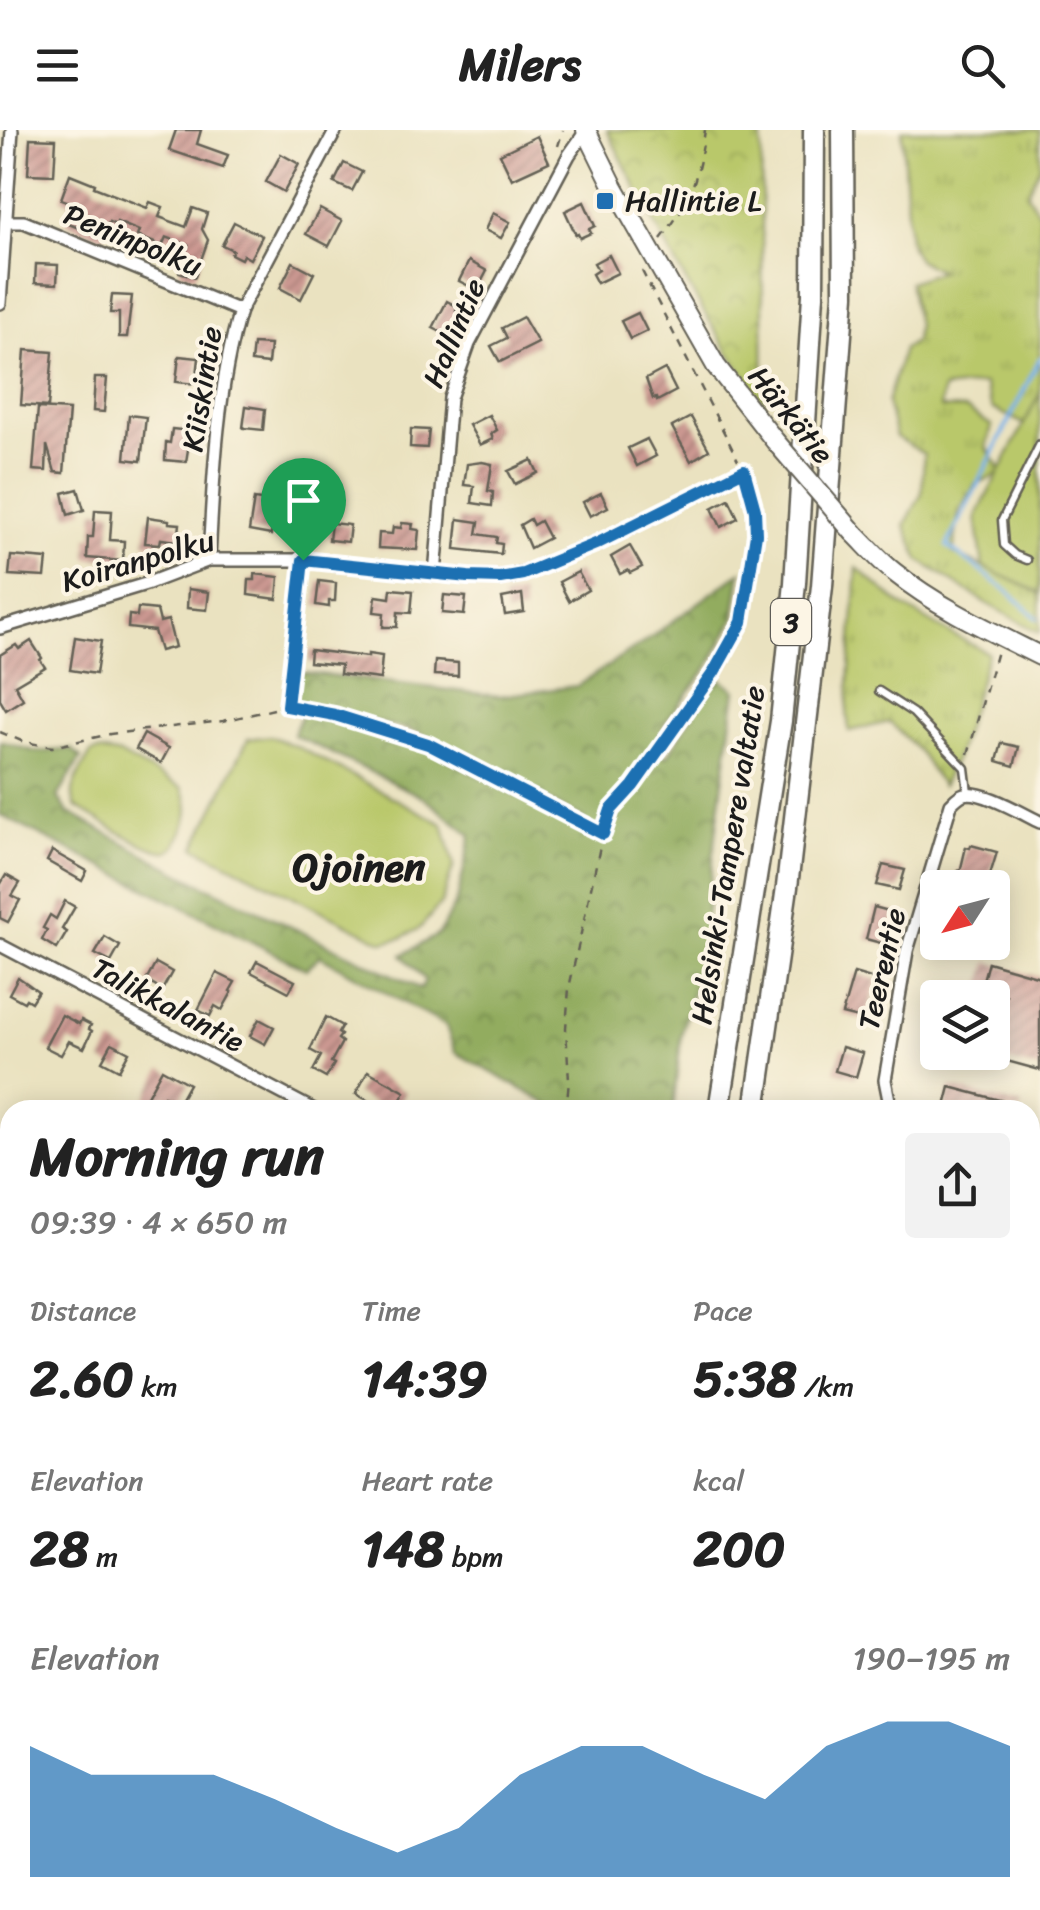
<!DOCTYPE html>
<html lang="en">
<head>
<meta charset="utf-8">
<style>
  body { margin:0; font-family:Sriracha,sans-serif; background:#f2f2f2; color:#222; height:100vh; display:flex; flex-direction:column; font-size:38px; white-space:nowrap }
  * { box-sizing:border-box; margin:0 }
  p { font-size:32px; color:#767676 }
  .icon { flex:none; width:55px; height:55px; fill:none; stroke:currentColor; stroke-width:2; stroke-linecap:round; stroke-linejoin:round }
  .map { position:relative; flex:1; overflow:hidden }
  .details { position:absolute; left:0px; top:970px; width:1040px; height:810px; display:flex; flex-direction:column; background:#fff; border-radius:30px 30px 0 0; box-shadow:0 5px 25px #0003 }
  .details>* { flex:none }
  .needle { width:65px; rotate:234deg }
  .tools { position:absolute; left:920px; top:740px; display:grid; gap:20px }
  .tools a { display:grid; place-items:center; width:90px; height:90px; border-radius:10px; background:#fff; box-shadow:0 5px 25px #0003; font-size:50px }
  .pin { position:absolute; display:grid; place-items:center; width:85px; height:85px; color:#fff; margin:-102px -42px; border-radius:50% 50% 50% 0; rotate:-45deg; box-shadow:0 0 10px #0007 }
  .pin .icon { rotate:45deg }
  .round { display:grid; place-items:center; flex:none; width:105px; height:105px; border-radius:10px; background:#f2f2f2 }
  .overview { display:flex; align-items:center; justify-content:space-between; height:170px; padding:0 30px }
  h1 { font-size:55px; font-weight:700; line-height:75px }
  .stats { display:grid; grid-template-columns:repeat(3,1fr); gap:15px; height:170px; padding:10px 30px }
  .stats div { display:grid; align-content:center }
  .stats b { font-size:50px; font-weight:700 }
  .stats small { font-size:28px; font-weight:400 }
  .stats p { font-size:28px }
  .chart { height:280px; padding:20px 30px }
  .chart p { display:flex; justify-content:space-between }
  .chart svg { width:100%; height:180px; margin-top:10px; fill:#1f6fb2; opacity:.7 }
  header { display:flex; justify-content:space-between; align-items:center; height:130px; padding:0 30px; background:#fff; font-size:45px; font-weight:700 }
  .map>svg:first-child { display:block }
  .built { fill:#f7d0cf }
  .grass { fill:url(#grass-tufts); stroke:#6a7244; stroke-width:2.5 }
  .forest { fill:url(#forest-crowns); stroke:#57643e; stroke-width:2.5 }
  .park { fill:url(#park-crowns); stroke:#6a7244; stroke-width:2.5 }
  .garden { fill:#b9c86b; stroke:#6a7244; stroke-width:2.5 }
  .lines { fill:none; stroke-linecap:round; stroke-linejoin:round }
  .stream { stroke:#7cb4ec; stroke-width:4 }
  .building { fill:url(#building-hatch) }
  .service-casing { stroke:#646155; stroke-width:11 }
  .minor-casing { stroke:#646155; stroke-width:16 }
  .secondary-casing { stroke:#646155; stroke-width:22 }
  .motorway-casing { stroke:#646155; stroke-width:25 }
  .path { stroke:#646155; stroke-width:2.5; stroke-dasharray:8 8; stroke-linecap:butt }
  .service { stroke:#fff; stroke-width:6 }
  .minor { stroke:#fff; stroke-width:11 }
  .secondary { stroke:#fff; stroke-width:18 }
  .motorway { stroke:#fff; stroke-width:20 }
  .secondary-bridge-casing { stroke:#646155; stroke-width:22; stroke-linecap:butt }
  .secondary-bridge { stroke:#fff; stroke-width:18 }
  .route-casing { stroke:#fff; stroke-width:20 }
  .route { stroke:#1f6fb2; stroke-width:12 }
  .poi-dot { fill:#1f6fb2; stroke:#fcf5e5; stroke-width:4 }
  .labels { text-anchor:middle; dominant-baseline:central; stroke-width:8; stroke-linejoin:round; paint-order:stroke }
  .shield { fill:#fcf5e5; stroke:#5f5d58; stroke-width:2.5 }
  .shield-label { font-size:28px; font-weight:bold; fill:#1c1c1c }
  .poi-label { font-size:30px; fill:#1c1c1c; stroke:#fcf5e5; text-anchor:start }
  .street-label { font-size:30px; fill:#1c1c1c; stroke:#fcf5e5 }
  .district-label { font-size:40px; font-weight:bold; fill:#1c1c1c; stroke:#fcf5e5 }
</style>
</head>
<body>
<header><svg class="icon" aria-label="menu" viewBox="0 0 24 24"><path d="M4 6h16M4 12h16M4 18h16"/></svg>Milers<svg class="icon" aria-label="search" viewBox="0 0 24 24"><circle cx="10" cy="10" r="6"/><path d="M15 15l6 6"/></svg></header>
<div class="map">
<svg width="1040" height="1780" viewBox="0 0 1040 1780">
  <defs>
    <pattern id="grass-tufts" width="24" height="20" patternUnits="userSpaceOnUse" patternTransform="scale(2.5)"><rect width="24" height="20" fill="#b9c86b"/><path d="M3 7l-1-3M5 7V3M7 7l1-3M15 17l-1-3M17 17v-4M19 17l1-3" fill="none" stroke="#9eab5c"/></pattern>
    <pattern id="forest-crowns" width="20" height="18" patternUnits="userSpaceOnUse" patternTransform="scale(2.5)"><rect width="20" height="18" fill="#92ac5f"/><path d="M2 6a3 3 0 1 1 6 0M12 15a3 3 0 1 1 6 0" fill="none" stroke="#768b4e"/></pattern>
    <pattern id="park-crowns" width="20" height="18" patternUnits="userSpaceOnUse" patternTransform="scale(2.5)"><rect width="20" height="18" fill="#b9c86b"/><path d="M2 6a3 3 0 1 1 6 0M12 15a3 3 0 1 1 6 0" fill="none" stroke="#9eab5c"/></pattern>
    <pattern id="building-hatch" width="6" height="6" patternUnits="userSpaceOnUse" patternTransform="scale(2.5)"><rect width="6" height="6" fill="#cc9992"/><path d="M-1 1l2-2M0 6l6-6M5 7l2-2" fill="none" stroke="#a57c76"/></pattern>
  </defs>
  <rect width="100%" height="100%" fill="#fcf5e5"/>
  <filter id="ink" filterUnits="userSpaceOnUse"><feTurbulence type="fractalNoise" baseFrequency=".01" numOctaves="2"/><feDisplacementMap in="SourceGraphic" scale="20" xChannelSelector="R" yChannelSelector="G"/><feConvolveMatrix kernelMatrix="1 2 1 2 8 2 1 2 1" color-interpolation-filters="sRGB"/></filter>
  <filter id="wash" filterUnits="userSpaceOnUse"><feTurbulence type="fractalNoise" baseFrequency=".0048" numOctaves="4" result="noise"/><feDisplacementMap in="SourceGraphic" scale="40" xChannelSelector="R" yChannelSelector="G"/><feGaussianBlur stdDeviation="2.25" result="paint"/><feColorMatrix in="noise" values="0 0 0 0 0 0 0 0 0 0 0 0 0 0 0 0 0 1.4 0 .05"/><feComposite in="paint" operator="in"/></filter>
  <g filter="url(#wash)">
    <rect width="100%" height="100%" fill="#eae2c0"/>
    <!-- built -->
    <polygon class="built" points="1040,1740 1040,1780 944,1780 968,1770 1030,1770 1030,1744"/>
    <!-- grass -->
    <g class="grass">
      <polygon points="902,0 1040,0 1040,36 1027,63 1040,85 1040,289 1032,298 992,278 984,254 943,259 940,278 966,279 992,296 986,317 1003,342 976,354 959,382 953,423 1040,463 1040,503 984,472 919,430 905,395 922,363 924,324 896,307 887,273 903,219 915,211 917,195 909,152 941,141 918,130 909,113"/>
      <polygon points="857,438 900,474 940,498 988,523 957,624 942,656 919,622 890,592 849,601 847,582"/>
    </g>
    <!-- forest -->
    <g class="forest">
      <path d="M741 442 734 489 709 536 666 591 654 621 667 627C685 600 697 570 721 549L736 560 719 680 702 823 681 906 673 980H546L548 974 455 922 446 896 320 826 306 839 0 685V611L37 622 72 619 81 628 58 667 68 682 185 746 421 859 425 850 402 825 439 804 458 767 471 705 423 667 293 605 302 583 419 614 579 699 584 689 417 602 295 572 300 542 499 566 577 556 643 513Z"/>
      <rect x="498" y="1770" width="120" height="10"/>
    </g>
    <!-- park -->
    <g class="park">
      <path d="M607 0H761L764 273C702 189 654 94 607 0Z"/>
      <polygon points="1030,1513 1040,1531 1040,1597 1030,1577"/>
    </g>
    <!-- garden -->
    <g class="garden">
      <polygon points="1040,263 1040,463 983,437 976,387"/>
      <polygon points="270,606 298,617 443,694 454,735 441,773 420,798 401,808 383,812 195,717 248,609"/>
      <path d="M98 621 121 625 182 658C191 676 189 685 182 703 178 710 177 718 168 721 152 725 93 686 76 677 66 658 82 640 91 623Z"/>
    </g>
    <g class="lines">
      <!-- stream -->
      <g class="stream">
        <polyline points="1037,488 1009,462 947,416 1040,228"/>
        <polyline points="1030,1705 1040,1701"/>
      </g>
    </g>
    <g id="blocks">
      <!-- building -->
      <g class="building">
        <polygon points="176,0 201,0 197,14 228,25 223,38 169,20"/>
        <polygon points="537,6 549,32 512,49 500,24"/>
        <polygon points="30,8 56,9 54,45 28,44"/>
        <polygon points="281,24 299,34 284,62 266,52"/>
        <polygon points="344,33 362,42 352,61 334,53"/>
        <polygon points="70,44 95,54 94,57 147,78 150,72 163,77 159,87 186,97 193,78 207,83 202,99 208,110 195,147 179,142 188,115 166,107 162,116 137,106 139,101 117,92 116,95 109,92 103,108 64,92 72,73 61,69"/>
        <polygon points="584,72 595,96 589,99 591,103 580,108 578,104 576,105 565,81"/>
        <polygon points="320,79 342,91 329,116 306,104"/>
        <polygon points="493,83 510,92 501,108 485,100"/>
        <polygon points="234,92 262,106 250,129 243,125 241,129 231,124 233,120 222,115"/>
        <polygon points="609,125 618,143 597,153 592,144 598,140 594,133"/>
        <polygon points="469,131 487,141 477,160 459,151"/>
        <polygon points="293,132 314,143 301,169 280,158"/>
        <polygon points="36,134 58,135 57,154 35,153"/>
        <polygon points="112,165 132,166 127,207 119,207 119,183 110,183"/>
        <polygon points="447,171 458,177 456,181 464,185 453,208 433,198"/>
        <polygon points="638,183 647,201 630,209 621,191"/>
        <polygon points="523,187 538,213 500,232 491,216 507,208 502,198"/>
        <polygon points="253,214 270,215 268,234 251,232"/>
        <polygon points="25,220 53,222 48,277 21,275"/>
        <polygon points="179,226 199,228 196,254 176,252"/>
        <polygon points="665,239 676,261 657,271 656,268 653,269 646,249"/>
        <polygon points="95,248 107,248 104,282 93,281"/>
        <polygon points="246,276 265,279 263,300 243,298"/>
        <polygon points="38,278 69,280 64,343 55,342 47,315 46,341 33,340"/>
        <polygon points="129,285 146,287 141,331 125,329"/>
        <polygon points="489,285 497,300 491,304 493,309 480,315 469,295"/>
        <polygon points="691,287 709,320 691,331 672,297"/>
        <polygon points="172,299 191,301 186,332 165,330 166,312 170,313"/>
        <polygon points="411,299 429,300 427,318 410,317"/>
        <polygon points="647,309 656,326 637,336 628,318"/>
        <polygon points="532,330 538,343 515,354 508,341"/>
        <polygon points="482,332 492,334 488,361 493,362 492,376 472,373 474,356 464,355 467,334"/>
        <polygon points="78,359 84,380 68,385 63,363"/>
        <polygon points="601,363 608,377 590,386 583,372"/>
        <polygon points="254,369 276,372 271,405 249,401"/>
        <polygon points="729,369 738,388 721,397 712,378"/>
        <polygon points="95,380 112,381 110,410 124,411 123,431 87,428 88,407 93,407"/>
        <polygon points="148,387 169,390 169,393 180,394 178,411 161,409 160,414 145,413"/>
        <polygon points="458,389 479,392 477,404 497,407 496,413 502,414 501,424 455,419"/>
        <polygon points="530,389 533,395 540,391 549,408 530,418 520,395"/>
        <polygon points="331,393 350,395 348,412 329,410"/>
        <polygon points="402,393 413,394 412,399 419,400 417,420 378,418 379,403 392,404 393,397 401,398"/>
        <polygon points="630,416 642,437 630,443 628,440 620,444 611,427"/>
        <polygon points="11,426 47,429 45,447 9,445"/>
        <polygon points="578,442 588,460 569,471 559,452"/>
        <polygon points="255,444 279,447 277,469 248,465 249,450 255,450"/>
        <polygon points="319,451 336,453 335,471 329,471 329,477 316,475"/>
        <polygon points="188,459 209,462 207,480 187,478"/>
        <polygon points="391,459 413,461 411,483 398,482 397,497 383,497 384,483 374,482 376,466 390,468"/>
        <polygon points="522,464 524,482 505,485 502,468"/>
        <polygon points="444,465 466,467 464,485 442,483"/>
        <polygon points="138,478 157,480 160,492 168,490 175,517 160,521 154,501 128,498 129,485 137,486"/>
        <polygon points="75,507 101,511 96,544 70,540"/>
        <polygon points="31,511 42,528 40,530 45,537 15,555 23,569 6,580 0,570 0,525 16,515 19,519"/>
        <polygon points="310,520 368,527 368,524 382,526 380,549 340,544 341,535 309,532"/>
        <polygon points="435,531 458,533 458,546 434,545"/>
        <polygon points="144,604 169,618 161,633 136,619"/>
        <polygon points="1002,613 1019,617 1014,636 997,631"/>
        <polygon points="971,715 997,722 989,748 987,747 984,758 953,758 958,741 960,742 966,717 970,718"/>
        <polygon points="52,721 87,741 82,751 47,731"/>
        <polygon points="883,735 905,740 899,760 877,755"/>
        <polygon points="6,745 20,753 12,766 20,770 8,792 0,788 0,755"/>
        <polygon points="65,771 75,777 62,799 67,802 57,819 42,810 47,800 43,798 50,785 56,789"/>
        <polygon points="874,777 896,783 888,815 866,809"/>
        <polygon points="105,807 120,816 111,832 95,824"/>
        <polygon points="257,831 295,851 289,862 251,842"/>
        <polygon points="988,832 1040,847 1040,940 992,927 992,893 998,895 1006,865 981,858"/>
        <polygon points="156,833 172,842 162,860 146,851"/>
        <polygon points="217,843 235,852 230,861 232,862 222,880 215,876 210,886 198,880"/>
        <polygon points="854,843 878,850 866,890 842,884"/>
        <polygon points="18,847 38,861 31,872 26,869 24,872 9,864"/>
        <polygon points="62,885 79,894 81,890 91,895 89,899 92,901 84,918 69,911 61,925 45,917"/>
        <polygon points="326,887 342,896 338,903 341,905 338,909 342,912 331,932 334,934 326,948 313,941 321,926 310,920"/>
        <polygon points="259,889 274,897 265,914 250,906"/>
        <polygon points="112,913 129,922 119,940 102,931"/>
        <polygon points="842,917 863,923 856,947 835,941"/>
        <polygon points="162,939 189,954 179,972 164,966 160,975 146,968"/>
        <polygon points="368,941 405,962 395,980 386,980 356,964"/>
        <polygon points="950,957 1022,976 1021,980 944,980"/>
      </g>
    </g>
  </g>
  <g filter="url(#ink)">
    <use href="#blocks" fill-opacity="0" stroke="#646155" stroke-width="2.5"/>
    <g class="lines">
      <defs>
        <g id="service">
          <polyline points="1027,430 1015,425 1004,415 1002,390 1040,314"/>
          <polyline points="879,561 913,583 965,638 968,662"/>
        </g>
        <g id="minor">
          <polyline points="6,92 24,92 240,181"/>
          <polyline points="0,173 12,0"/>
          <path d="M209 430C213 351 217 257 240 181L336 0"/>
          <polyline points="435,444 450,268 469,214 569,25 586,1"/>
          <polyline points="0,498 146,454 209,430 303,430 469,447 500,448 523,444 598,413 744,340"/>
          <polyline points="0,815 314,980"/>
          <path d="M891 980 885 950 907 821 951 674C956 669 958 666 964 664 981 659 1023 684 1040 692"/>
          <polyline points="0,1076 10,1081"/>
          <polyline points="1030,1255 1040,1249"/>
          <polyline points="0,1337 10,1343"/>
          <polyline points="0,1599 10,1605"/>
          <polyline points="313,1770 331,1780"/>
        </g>
        <g id="secondary">
          <polyline points="586,0 614,57 716,236 775,311"/>
          <path d="M854 403C867 416 880 431 894 442 938 477 990 501 1040 526"/>
        </g>
        <g id="motorway">
          <polyline points="719,980 781,591 795,453 813,165 814,0"/>
          <polyline points="755,980 787,757 822,456 844,165 843,0"/>
          <polyline points="667,1770 667,1780"/>
          <polyline points="699,1770 699,1780"/>
        </g>
      </defs>
      <!-- service casing -->
      <use href="#service" class="service-casing"/>
      <!-- minor casing -->
      <use href="#minor" class="minor-casing"/>
      <!-- secondary casing -->
      <use href="#secondary" class="secondary-casing"/>
      <!-- motorway casing -->
      <use href="#motorway" class="motorway-casing"/>
      <!-- path -->
      <g class="path">
        <polyline points="558,16 563,0"/>
        <path d="M661 109C691 70 698 50 705 0"/>
        <polyline points="642,141 738,330"/>
        <polyline points="287,573 302,441"/>
        <polyline points="0,602 24,612 52,617 110,604 223,591 287,576 335,585 428,614 601,703"/>
        <polyline points="968,624 997,521"/>
        <polyline points="566,980 569,951 566,898 569,858 603,703 611,680 633,657 714,542 742,492 756,404 755,380 747,351"/>
        <polyline points="1030,1550 1040,1566"/>
        <polyline points="489,1780 490,1770"/>
      </g>
      <!-- service -->
      <use href="#service" class="service"/>
      <!-- minor -->
      <use href="#minor" class="minor"/>
      <!-- secondary -->
      <use href="#secondary" class="secondary"/>
      <!-- motorway -->
      <use href="#motorway" class="motorway"/>
      <defs>
        <polyline id="secondary-bridge" points="775,311 854,403"/>
      </defs>
      <!-- secondary-bridge casing -->
      <use href="#secondary-bridge" class="secondary-bridge-casing"/>
      <!-- secondary-bridge -->
      <use href="#secondary-bridge" class="secondary-bridge"/>
    </g>
  </g>
  <g class="lines" filter="url(#ink)">
    <defs>
      <polygon id="route" points="744,340 755,380 756,404 742,492 714,542 633,656 611,680 603,704 428,614 335,585 287,576 303,430 468,447 500,448 523,444 598,413"/>
    </defs>
    <!-- route casing -->
    <use href="#route" class="route-casing"/>
    <!-- route -->
    <use href="#route" class="route"/>
  </g>
  <!-- markers -->
  <rect class="poi-dot" x="595" y="61" width="20" height="20" rx="5"/>
  <g class="labels">
    <!-- shield labels -->
    <rect class="shield" x="771" y="469" width="40" height="46" rx="8"/>
    <g class="shield-label">
      <text x="791" y="492">3</text>
    </g>
    <!-- poi labels -->
    <g class="poi-label">
      <text x="625" y="71">Hallintie L</text>
    </g>
    <!-- street labels -->
    <g class="street-label">
      <text transform="translate(133 110) rotate(22)">Peninpolku</text>
      <text transform="translate(454 203) rotate(-67)">Hallintie</text>
      <text transform="translate(202 259) rotate(-81)">Kiiskintie</text>
      <text transform="translate(791 285) rotate(51)">Härkätie</text>
      <text transform="translate(138 431) rotate(-16)">Koiranpolku</text>
      <text transform="translate(728 725) rotate(-81)">Helsinki-Tampere valtatie</text>
      <text transform="translate(882 839) rotate(-77)">Teerentie</text>
      <text transform="translate(168 875) rotate(28)">Talikkalantie</text>
    </g>
    <!-- district labels -->
    <g class="district-label">
      <text x="359" y="737">Ojoinen</text>
    </g>
  </g>
</svg>
<div class="tools">
<a><svg class="needle" viewBox="-14 -14 28 28"><path d="M0-13l5 13h-10z" fill="#e53935"/><path d="M0 13l5-13h-10z" fill="#767676"/></svg></a>
<a><svg class="icon" aria-label="layers" viewBox="0 0 24 24"><path d="M12 4l9 5-9 5-9-5zM3 14l9 5 9-5"/></svg></a>
</div>
<div class="pin" style="left:303px;top:430px;background:#1e9e55"><svg class="icon" aria-label="arrive" viewBox="0 0 24 24"><path d="M6 21V4h12l-3 4 3 4H6"/></svg></div>
<section class="details">
<div class="overview"><div><h1>Morning run</h1><p>09:39 · 4 × 650 m</p></div><a class="round"><svg class="icon" aria-label="share" viewBox="0 0 24 24"><path d="M12 15V3M7 8l5-5 5 5M5 13v7h14v-7"/></svg></a></div>
<div class="stats">
<div><p>Distance</p><b>2.60<small> km</small></b></div>
<div><p>Time</p><b>14:39</b></div>
<div><p>Pace</p><b>5:38<small> /km</small></b></div>
</div>
<div class="stats">
<div><p>Elevation</p><b>28<small> m</small></b></div>
<div><p>Heart rate</p><b>148<small> bpm</small></b></div>
<div><p>kcal</p><b>200</b></div>
</div>
<div class="chart"><p><span>Elevation</span>190–195 m</p>
<svg viewBox="0 0 160 44" preserveAspectRatio="none"><path d="M0 44V12L10 19L20 19L30 19L40 25L50 32L60 38L70 32L80 19L90 12L100 12L110 19L120 25L130 12L140 6L150 6L160 12V44z"/></svg>
</div>
</section>
</div>
</body>
</html>
